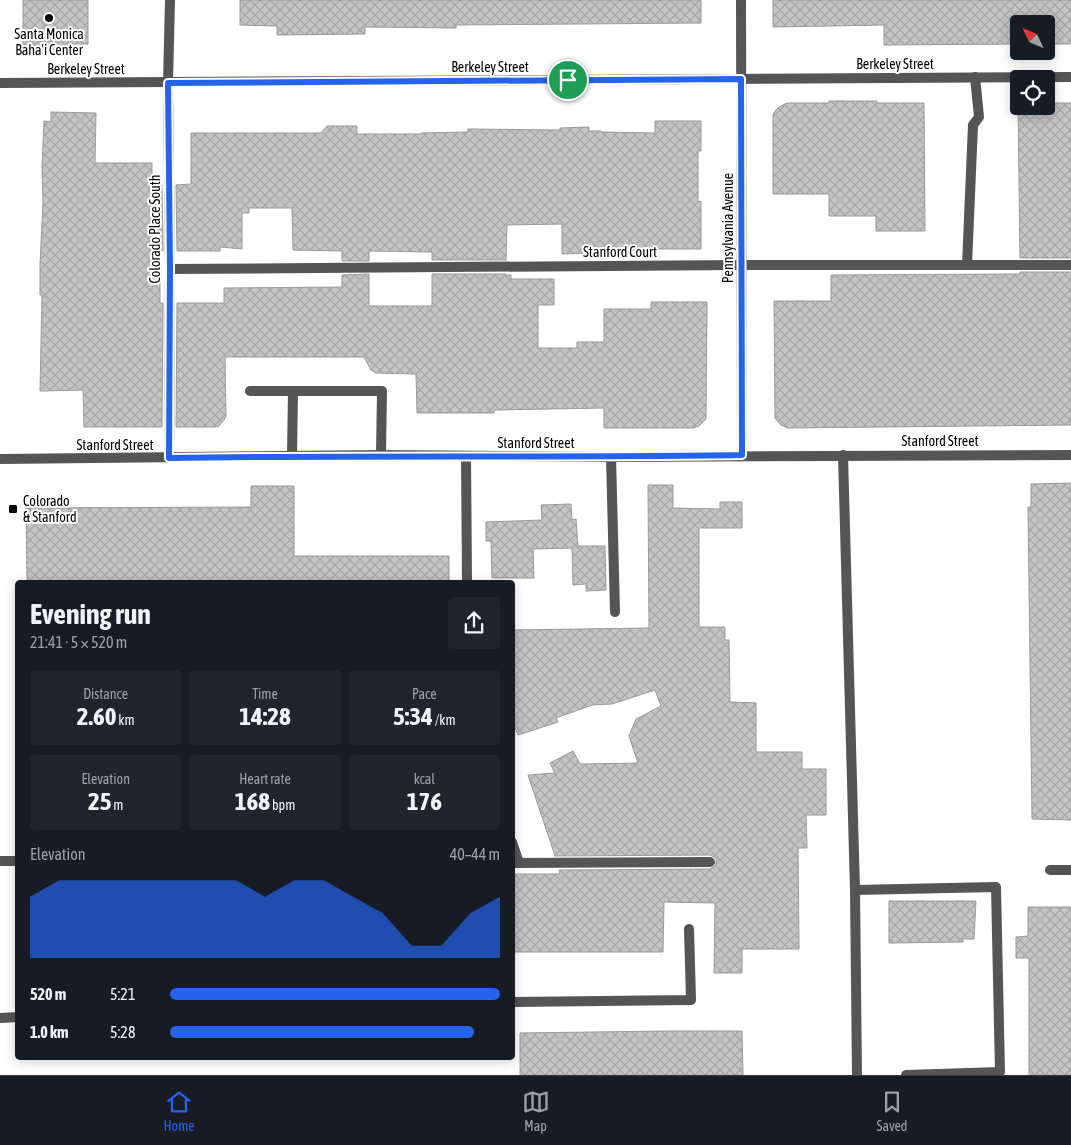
<!DOCTYPE html>
<html lang="en">
<head>
<meta charset="utf-8">
<style>
  body { margin:0; font-family:"Asap Condensed",sans-serif; background:#20242c; color:#f1f3f6; height:100vh; display:flex; flex-direction:column; font-size:19px; white-space:nowrap }
  * { box-sizing:border-box; margin:0 }
  p { font-size:16px; color:#9ea1a6 }
  .icon { flex:none; width:28px; height:28px; fill:none; stroke:currentColor; stroke-width:2; stroke-linecap:round; stroke-linejoin:round }
  .map { position:relative; flex:1; overflow:hidden }
  .side { position:absolute; left:15px; top:580px; width:500px; height:480px; display:flex; flex-direction:column; background:#171b24; border-radius:5px; box-shadow:0 2px 12px #0003 }
  .side>* { flex:none }
  .needle { width:32px; rotate:314deg }
  .tools { position:absolute; left:1010px; top:15px; display:grid; gap:10px }
  .tools a { display:grid; place-items:center; width:45px; height:45px; border-radius:5px; background:#171b24; box-shadow:0 2px 12px #0003; font-size:25px }
  .pin { position:absolute; display:grid; place-items:center; width:42px; height:42px; color:#fff; margin:-21px; border:2px solid #fff; border-radius:50%; box-shadow:0 1px 5px #0007 }
  .round { display:grid; place-items:center; flex:none; width:52px; height:52px; border-radius:5px; background:#20242c }
  .head { display:flex; align-items:center; justify-content:space-between; height:85px; padding:0 15px }
  h1 { font-size:28px; font-weight:700; line-height:38px }
  .stats { display:grid; grid-template-columns:repeat(3,1fr); gap:8px; height:85px; padding:5px 15px }
  .stats div { display:grid; align-content:center; border-radius:5px; background:#20242c; text-align:center }
  .stats b { font-size:25px; font-weight:700 }
  .stats small { font-size:14px; font-weight:400 }
  .stats p { font-size:14px }
  .chart { height:140px; padding:10px 15px }
  .chart p { display:flex; justify-content:space-between }
  .chart svg { width:100%; height:90px; margin-top:5px; fill:#2563eb; opacity:.7 }
  ul { padding:0 15px; list-style:none; font-size:16px }
  li { display:grid; grid-template-columns:80px 60px 1fr; align-items:center; height:38px }
  li i { height:12px; border-radius:6px; background:#2563eb }
  .dock { display:flex; justify-content:space-around; align-items:center; height:70px; border-top:1px solid #363941; background:#171b24; font-size:14px; color:#9ea1a6 }
  .dock a { display:grid; justify-items:center; gap:2px }
  .dock .current { color:#2563eb }
  .map>svg:first-child { display:block }
  .building { fill:url(#building-cross-hatch); stroke:#999 }
  .lines { fill:none; stroke-linecap:round; stroke-linejoin:round }
  .service { stroke:#555; stroke-width:10 }
  .minor { stroke:#555; stroke-width:10 }
  .route-casing { stroke:#fff; stroke-width:10 }
  .route { stroke:#2563eb; stroke-width:6 }
  .poi-dot { fill:#000; stroke:#fff; stroke-width:2 }
  .labels { text-anchor:middle; dominant-baseline:central; stroke-width:4; stroke-linejoin:round; paint-order:stroke }
  .poi-label { font-size:14px; fill:#000; stroke:#fff }
  .street-label { font-size:14px; fill:#000; stroke:#fff }
</style>
</head>
<body>
<div class="map">
<svg width="1071" height="1075" viewBox="0 0 1071 1075">
  <defs>
    <pattern id="building-cross-hatch" width="8" height="8" patternUnits="userSpaceOnUse" patternTransform="scale(1.25)"><rect width="8" height="8" fill="#c4c4c4"/><path d="M0 0l8 8M0 8l8-8" fill="none" stroke="#a7a7a7"/></pattern>
  </defs>
  <rect width="100%" height="100%" fill="#fff"/>
  <!-- building -->
  <g class="building">
    <polygon points="23,0 88,0 88,44 73,44 73,54 23,54"/>
    <polygon points="240,0 701,0 701,23 456,25 456,28 365,27 365,34 277,35 277,26 240,25"/>
    <polygon points="773,0 1071,0 1071,44 1046,44 1046,24 1019,24 1019,44 884,45 884,25 773,27"/>
    <polygon points="829,101 877,101 877,103 924,103 925,231 876,231 876,216 829,216 829,194 773,194 773,115 775,111 779,107 787,103 829,103"/>
    <polygon points="1018,103 1019,106 1046,106 1046,103 1071,103 1071,258 1020,258"/>
    <polygon points="51,112 96,113 95,163 152,163 152,185 162,185 163,251 160,251 160,303 163,303 162,427 84,427 83,390 40,391 42,295 40,295 40,265 43,202 42,167 44,121 51,122"/>
    <polygon points="655,121 701,121 701,151 698,151 698,202 701,201 701,249 637,249 637,250 626,250 626,252 562,254 562,224 507,225 506,260 432,260 432,252 369,251 369,261 342,261 342,251 293,250 292,208 249,208 249,213 242,213 242,249 220,247 220,251 177,251 176,185 191,184 191,133 321,133 327,126 357,126 357,134 421,134 421,133 468,132 468,129 560,130 560,128 589,127 589,131 601,131 601,132 655,133"/>
    <polygon points="1020,272 1071,272 1071,425 788,428 781,425 775,418 774,301 831,301 831,275 1020,274"/>
    <polygon points="369,274 369,306 432,306 432,274 506,274 506,275 511,275 511,279 554,279 554,305 538,305 538,348 577,348 577,342 604,342 604,309 651,309 651,302 707,302 706,419 699,426 693,428 604,428 604,408 494,410 494,413 417,413 416,374 376,373 371,370 364,357 225,357 226,416 224,420 219,426 215,427 176,427 177,303 224,303 224,288 342,287 342,275"/>
    <polygon points="1071,483 1071,820 1032,819 1028,507 1031,507 1031,484"/>
    <polygon points="648,485 673,485 673,508 720,509 720,502 742,502 742,528 699,528 699,627 725,627 725,640 729,640 730,702 756,703 756,752 802,752 802,769 826,769 826,815 806,815 807,848 798,848 799,949 742,949 742,973 714,973 715,903 664,902 663,952 512,952 512,874 560,874 559,870 710,869 716,865 716,858 710,855 555,856 528,775 555,773 550,763 573,751 580,764 638,763 629,736 636,719 661,706 655,690 612,704 592,705 556,718 558,722 518,735 512,720 512,630 649,628"/>
    <polygon points="251,486 294,486 294,556 449,556 449,582 27,582 26,508 251,507"/>
    <polygon points="571,504 572,520 576,519 578,546 605,546 606,590 586,591 586,584 573,585 572,548 533,549 534,578 492,578 491,541 486,541 486,522 542,520 541,505"/>
    <polygon points="889,901 976,901 974,939 963,939 963,942 889,943"/>
    <polygon points="1028,907 1071,907 1071,1075 1029,1075 1029,958 1016,958 1016,937 1028,936"/>
    <polygon points="666,1031 742,1031 743,1075 520,1075 520,1033"/>
  </g>
  <g class="lines">
    <!-- service -->
    <g class="service">
      <polyline points="967,265 973,125 979,117 975,77"/>
      <polyline points="170,269 742,265 1071,265"/>
      <polyline points="250,391 382,391 381,455"/>
      <polyline points="843,455 855,890 857,1075"/>
      <polyline points="292,456 293,391"/>
      <polyline points="466,456 467,582"/>
      <polyline points="611,457 615,612"/>
      <polyline points="169,458 170,269 168,83 170,0"/>
      <polyline points="512,842 519,863"/>
      <polyline points="0,861 18,861"/>
      <polyline points="512,863 710,862"/>
      <polyline points="1050,870 1071,870"/>
      <polyline points="855,890 996,887 1000,1072 906,1075"/>
      <polyline points="512,1002 691,1000 689,929"/>
      <polyline points="0,1018 18,1017"/>
    </g>
    <!-- minor -->
    <g class="minor">
      <polyline points="741,0 742,455"/>
      <polyline points="0,83 1071,77"/>
      <polyline points="0,459 381,455 611,457 1071,455"/>
    </g>
  </g>
  <g class="lines">
    <defs>
      <path id="route" d="M741 79 742 455C551 458 360 455 169 458L170 269 168 83Z"/>
    </defs>
    <!-- route casing -->
    <use href="#route" class="route-casing"/>
    <!-- route -->
    <use href="#route" class="route"/>
  </g>
  <!-- markers -->
  <g class="poi-dot">
    <circle cx="49" cy="18" r="5"/>
    <rect x="8" y="504" width="10" height="10" rx="2.5"/>
  </g>
  <g class="labels">
    <!-- poi labels -->
    <g class="poi-label">
      <text x="49" y="34">Santa Monica<tspan x="49" dy="16">Baha'i Center</tspan></text>
      <text x="23" y="501" text-anchor="start">Colorado<tspan x="23" dy="16">&amp; Stanford</tspan></text>
    </g>
    <!-- street labels -->
    <g class="street-label">
      <text x="895" y="64">Berkeley Street</text>
      <text x="490" y="67">Berkeley Street</text>
      <text x="86" y="69">Berkeley Street</text>
      <text transform="translate(728 228) rotate(-90)">Pennsylvania Avenue</text>
      <text transform="translate(155 229) rotate(-90)">Colorado Place South</text>
      <text x="620" y="252">Stanford Court</text>
      <text x="940" y="441">Stanford Street</text>
      <text x="536" y="443">Stanford Street</text>
      <text x="115" y="445">Stanford Street</text>
    </g>
  </g>
</svg>
<div class="tools">
<a><svg class="needle" viewBox="-14 -14 28 28"><path d="M0-13l5 13h-10z" fill="#e53935"/><path d="M0 13l5-13h-10z" fill="#9ea1a6"/></svg></a>
<a><svg class="icon" aria-label="locate" viewBox="0 0 24 24"><circle cx="12" cy="12" r="6"/><path d="M12 2v4M12 18v4M2 12h4M18 12h4"/></svg></a>
</div>
<div class="pin" style="left:568px;top:80px;background:#1e9e55"><svg class="icon" aria-label="arrive" viewBox="0 0 24 24"><path d="M6 21V4h12l-3 4 3 4H6"/></svg></div>
<section class="side">
<div class="head"><div><h1>Evening run</h1><p>21:41 · 5 × 520 m</p></div><a class="round"><svg class="icon" aria-label="share" viewBox="0 0 24 24"><path d="M12 15V3M7 8l5-5 5 5M5 13v7h14v-7"/></svg></a></div>
<div class="stats">
<div><p>Distance</p><b>2.60<small> km</small></b></div>
<div><p>Time</p><b>14:28</b></div>
<div><p>Pace</p><b>5:34<small> /km</small></b></div>
</div>
<div class="stats">
<div><p>Elevation</p><b>25<small> m</small></b></div>
<div><p>Heart rate</p><b>168<small> bpm</small></b></div>
<div><p>kcal</p><b>176</b></div>
</div>
<div class="chart"><p><span>Elevation</span>40–44 m</p>
<svg viewBox="0 0 160 44" preserveAspectRatio="none"><path d="M0 44V14L10 6L20 6L30 6L40 6L50 6L60 6L70 6L80 14L90 6L100 6L110 14L120 22L130 38L140 38L150 22L160 14V44z"/></svg>
</div>
<ul>
<li><b>520 m</b>5:21<i style="width:100%"></i></li>
<li><b>1.0 km</b>5:28<i style="width:92%"></i></li>
</ul>
</section>
</div>
<nav class="dock">
<a class="current"><svg class="icon" aria-label="home" viewBox="0 0 24 24"><path d="M3 11l9-7 9 7M6 9v11h12V9"/></svg>Home</a>
<a><svg class="icon" aria-label="map" viewBox="0 0 24 24"><path d="M3 6l6-2 6 2 6-2v14l-6 2-6-2-6 2zM9 4v14M15 6v14"/></svg>Map</a>
<a><svg class="icon" aria-label="saved" viewBox="0 0 24 24"><path d="M7 4h10v16l-5-4-5 4z"/></svg>Saved</a>
</nav>
</body>
</html>
